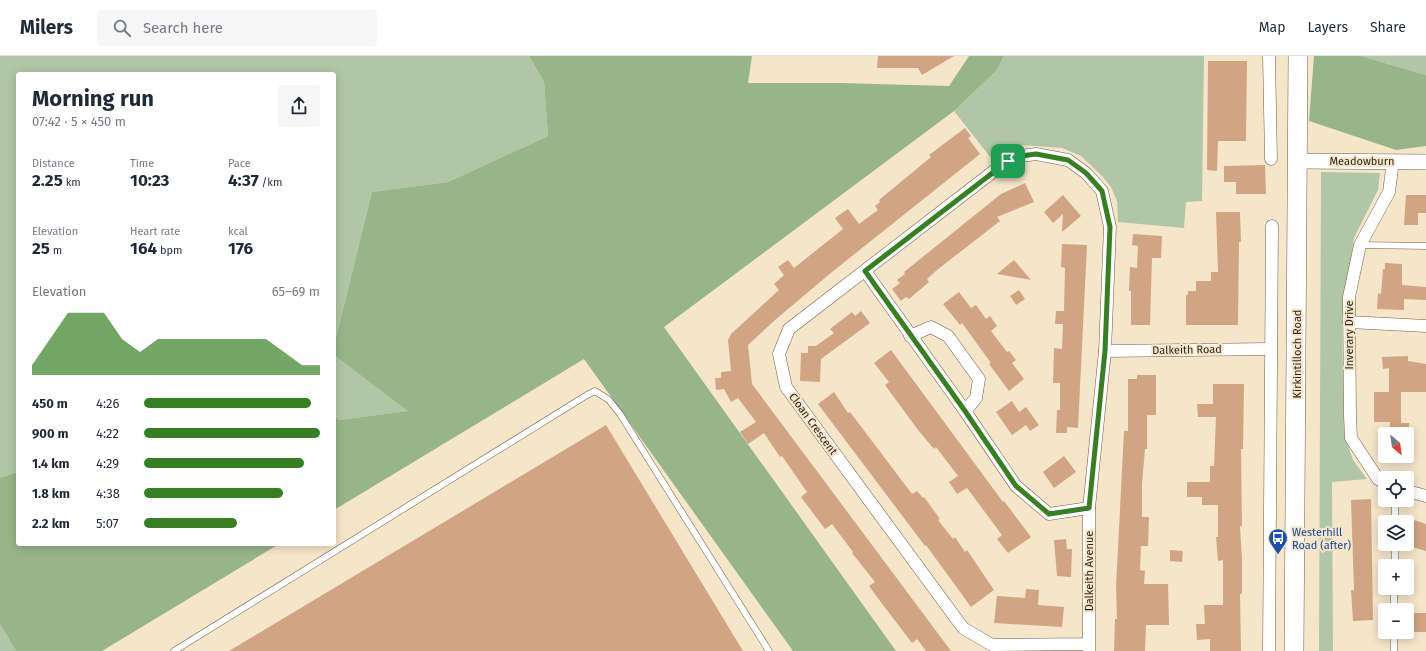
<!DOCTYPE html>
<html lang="en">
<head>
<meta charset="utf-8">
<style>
  body { margin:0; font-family:"Fira Sans",sans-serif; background:#f6f6f7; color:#1f2937; height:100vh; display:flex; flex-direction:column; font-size:15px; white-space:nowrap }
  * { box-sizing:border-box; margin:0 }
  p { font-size:13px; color:#747a83 }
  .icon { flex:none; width:22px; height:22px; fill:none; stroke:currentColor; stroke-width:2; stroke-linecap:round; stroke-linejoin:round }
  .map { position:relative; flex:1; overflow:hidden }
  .panel { position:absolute; left:16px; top:16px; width:320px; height:474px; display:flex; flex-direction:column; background:#fff; border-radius:4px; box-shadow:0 2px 10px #0003 }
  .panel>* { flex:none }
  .needle { width:26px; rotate:151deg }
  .fabs { position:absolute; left:1378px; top:371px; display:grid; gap:8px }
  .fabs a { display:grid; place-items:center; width:36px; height:36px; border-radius:4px; background:#fff; box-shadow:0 2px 10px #0003; font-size:20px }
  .pin { position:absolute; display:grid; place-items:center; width:34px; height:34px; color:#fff; margin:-17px; border-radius:8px; box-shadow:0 2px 6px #0006 }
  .round { display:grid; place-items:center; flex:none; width:42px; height:42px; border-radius:4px; background:#f6f6f7 }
  .headline { display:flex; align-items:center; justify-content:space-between; height:68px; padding:0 16px }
  h1 { font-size:22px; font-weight:700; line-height:30px }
  .figures { display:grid; grid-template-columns:repeat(3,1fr); gap:6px; height:68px; padding:4px 16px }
  .figures div { display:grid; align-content:center }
  .figures b { font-size:17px; font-weight:700 }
  .figures small { font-size:11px; font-weight:400 }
  .figures p { font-size:11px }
  .chart { height:112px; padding:8px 16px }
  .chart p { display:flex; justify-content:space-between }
  .chart svg { width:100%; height:72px; margin-top:4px; fill:#387f23; opacity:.7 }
  ul { padding:0 16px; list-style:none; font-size:13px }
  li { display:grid; grid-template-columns:64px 48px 1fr; align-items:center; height:30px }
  li i { height:10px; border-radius:5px; background:#387f23 }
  header { display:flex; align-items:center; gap:24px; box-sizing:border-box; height:56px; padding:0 20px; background:#fff; border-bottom:1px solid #e0e1e3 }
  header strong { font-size:19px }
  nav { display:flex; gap:22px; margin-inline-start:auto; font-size:14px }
  .search { width:280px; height:36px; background:#f6f6f7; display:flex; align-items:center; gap:10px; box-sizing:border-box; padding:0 14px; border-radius:4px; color:#747a83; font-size:15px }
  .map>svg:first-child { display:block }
  .green { fill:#b1c6a6 }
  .forest { fill:#97b589 }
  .building { fill:#d1a483 }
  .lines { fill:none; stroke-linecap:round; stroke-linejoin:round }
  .service-casing { stroke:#6b5e45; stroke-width:7 }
  .minor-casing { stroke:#6b5e45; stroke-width:13 }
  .tertiary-casing { stroke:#6b5e45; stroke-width:16 }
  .primary-casing { stroke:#6b5e45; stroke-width:20 }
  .service { stroke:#fff; stroke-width:6 }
  .minor { stroke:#fff; stroke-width:12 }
  .tertiary { stroke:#fff; stroke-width:15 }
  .primary { stroke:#fff; stroke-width:19 }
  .route-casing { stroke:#fff; stroke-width:8 }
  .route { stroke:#387f23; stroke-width:5 }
  .labels { text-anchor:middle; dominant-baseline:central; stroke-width:4; stroke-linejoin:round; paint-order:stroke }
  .street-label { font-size:11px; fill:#2d271d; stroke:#f5e6ca }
  .transit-label { font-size:11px; fill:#164399; stroke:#f5e6ca; text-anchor:start }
</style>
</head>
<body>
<header>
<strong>Milers</strong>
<div class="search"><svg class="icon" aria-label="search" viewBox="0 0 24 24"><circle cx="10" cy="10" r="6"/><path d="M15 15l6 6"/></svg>Search here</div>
<nav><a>Map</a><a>Layers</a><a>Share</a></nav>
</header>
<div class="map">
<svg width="1426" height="595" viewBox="0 0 1426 595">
  <rect width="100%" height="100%" fill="#f5e6ca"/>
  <!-- green -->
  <g class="green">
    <polygon points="0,0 529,0 544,26 548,80 448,126 372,136 334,290 334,18 18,18 18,416 0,422"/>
    <polygon points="1004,0 1204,0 1202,145 1186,146 1184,172 1118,166 1117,145 1111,131 1103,121 1081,100 1062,92 1022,89 991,102 954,55 997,14"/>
    <polygon points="1361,0 1426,0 1426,19"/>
    <polygon points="1321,116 1380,117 1378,134 1354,182 1342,264 1344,377 1353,404 1367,423 1332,426 1333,595 1319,595"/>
    <polygon points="334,299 409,355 339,364 334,360"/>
    <polygon points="0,568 16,595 0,595"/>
  </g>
  <!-- forest -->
  <g class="forest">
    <polygon points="529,0 752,0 748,27 839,27 949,30 969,0 1004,0 997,14 954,55 664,271 896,595 793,595 584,303 334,454 334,360 339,364 408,355 334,299 334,290 372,136 448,126 548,80 544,26"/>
    <polygon points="1314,0 1361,0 1426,19 1426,90 1396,94 1309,65"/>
    <polygon points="18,416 18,488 279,488 102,595 16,595 0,568 0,422"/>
  </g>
  <!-- building -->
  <g class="building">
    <polygon points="878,0 954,0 922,19 918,12 877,12"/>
    <polygon points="1208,5 1247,5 1246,85 1218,85 1217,115 1207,114"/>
    <polygon points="965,72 971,80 968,82 980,98 832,216 775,264 748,289 752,328 951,595 926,595 917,583 912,587 883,549 869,530 875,526 852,497 853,496 832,468 825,473 801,441 807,436 782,400 780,401 764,377 748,388 740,376 756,366 738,342 731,346 724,333 716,334 715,322 721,322 721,316 731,315 728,284 731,278 779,234 774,228 784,219 778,211 788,204 794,212 843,173 835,162 848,153 859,168 878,154 875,150 880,146 879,144 931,101 929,99"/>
    <polygon points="1265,109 1266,138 1236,138 1236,126 1224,126 1224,110"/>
    <polygon points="1025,127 1034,146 997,161 1000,165 937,214 927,223 929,226 909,243 906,241 901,245 892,233 900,227 897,224 905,218 904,216 1001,138"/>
    <polygon points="1063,139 1081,160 1062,176 1063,158 1053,167 1044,156"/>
    <polygon points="1406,139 1426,139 1426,157 1418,157 1418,169 1404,169"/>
    <polygon points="1216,156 1240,156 1241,186 1239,186 1238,269 1186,269 1186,239 1188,239 1188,235 1196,235 1196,225 1211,225 1211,216 1218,216"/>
    <polygon points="1133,178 1162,180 1161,202 1152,202 1150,269 1131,269 1131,235 1129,235 1130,211 1137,212 1138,190 1132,189"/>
    <polygon points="1062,188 1087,189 1078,372 1067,371 1067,377 1056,377 1057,354 1060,354 1060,327 1053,327 1054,292 1062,293 1063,268 1055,268 1056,255 1064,255 1065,212 1061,211"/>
    <polygon points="1014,204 1031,224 997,218"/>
    <polygon points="1385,207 1402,208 1402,229 1426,231 1426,244 1404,243 1404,254 1377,253 1378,237 1381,238 1383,213 1385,213"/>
    <polygon points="1019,234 1025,243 1016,249 1010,240"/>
    <polygon points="959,236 971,252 976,249 986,263 990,260 997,270 991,275 1007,296 1009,295 1016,304 1012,307 1024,323 1009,335 989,308 991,307 962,267 960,269 943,248"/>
    <polygon points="861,255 870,267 821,303 820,326 800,325 801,297 808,297 808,290 816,290 834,277 830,273 852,256 855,260"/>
    <polygon points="891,294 1003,446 1004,445 1031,481 1008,497 997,483 1002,479 967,432 957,438 949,426 958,420 936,391 934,393 918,374 885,329 889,326 874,307"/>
    <polygon points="1408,300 1408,305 1426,308 1426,336 1401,336 1401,367 1409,367 1409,378 1390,378 1390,366 1374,366 1374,336 1389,336 1389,312 1383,313 1382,301"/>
    <polygon points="1137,319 1156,319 1156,359 1147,359 1147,393 1145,393 1142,428 1142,461 1149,461 1148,490 1141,490 1140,514 1145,515 1144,528 1168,528 1169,569 1146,569 1145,595 1114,595 1115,563 1117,563 1116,531 1124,375 1128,375 1128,323 1137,323"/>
    <polygon points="1213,328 1244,328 1243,393 1241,393 1242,470 1240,470 1242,503 1242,538 1240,538 1241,595 1210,595 1210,583 1197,584 1196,568 1205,568 1204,549 1223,549 1223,504 1218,505 1216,481 1218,481 1218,449 1202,449 1202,441 1187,441 1187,426 1210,426 1210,410 1214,410 1216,361 1198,361 1197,348 1213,348"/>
    <polygon points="834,336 848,357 850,356 912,438 917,435 923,442 924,441 940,463 938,464 953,483 955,481 965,496 967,494 994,534 971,551 926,489 925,490 818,348"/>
    <polygon points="1012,345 1019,356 1026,351 1039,369 1030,375 1026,369 1012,379 996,356"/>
    <polygon points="606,369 743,595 229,595"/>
    <polygon points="1064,400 1076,416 1054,432 1043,416"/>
    <polygon points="1371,443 1373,564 1353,565 1351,534 1354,534 1351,444"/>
    <polygon points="1411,463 1426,468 1426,495 1405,489 1407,488 1407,475"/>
    <polygon points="1066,483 1067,493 1072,493 1071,521 1057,520 1054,484"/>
    <polygon points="1170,494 1183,495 1182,506 1170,505"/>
    <polygon points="1026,533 1039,534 1038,549 1064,551 1062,571 994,567 997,540 1025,542"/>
    <rect x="1407" y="557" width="19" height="19"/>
  </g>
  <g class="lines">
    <defs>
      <g id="service">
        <polyline points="1360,189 1426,190"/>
        <polyline points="1395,466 1395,444"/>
        <polyline points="1395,510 1395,488"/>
        <polyline points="1394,554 1394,532"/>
        <polyline points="174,595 587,339 595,335 609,344 620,358 769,595"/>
        <polyline points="1394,595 1394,576"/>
      </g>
      <g id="minor">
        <polyline points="1269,0 1271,103"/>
        <polyline points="865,215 965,355 1016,430 1049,458 1089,452"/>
        <polyline points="1349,266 1426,270"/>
        <polyline points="910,280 931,271 948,280 979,323 976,342 965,355"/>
        <polyline points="1105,295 1270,293"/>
        <polyline points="1385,427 1378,423 1351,382 1350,360 1349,241 1360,189 1389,136 1393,105"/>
        <polyline points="1407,435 1426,440"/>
        <polyline points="1089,595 1089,452 1105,295 1110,171 1102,135 1086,117 1068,104 1036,98 1021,100 1007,105 789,273 779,298 786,331 963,572 992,589 1089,588"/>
        <polyline points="1269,595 1272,170"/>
      </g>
      <polyline id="tertiary" points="1297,105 1426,106"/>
      <polyline id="primary" points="1294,595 1298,0"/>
    </defs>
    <!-- service casing -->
    <use href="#service" class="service-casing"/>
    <!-- minor casing -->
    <use href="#minor" class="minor-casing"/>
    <!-- tertiary casing -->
    <use href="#tertiary" class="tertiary-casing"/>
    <!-- primary casing -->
    <use href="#primary" class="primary-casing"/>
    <!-- service -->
    <use href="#service" class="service"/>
    <!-- minor -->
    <use href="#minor" class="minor"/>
    <!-- tertiary -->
    <use href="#tertiary" class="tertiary"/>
    <!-- primary -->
    <use href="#primary" class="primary"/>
  </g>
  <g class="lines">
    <defs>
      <polygon id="route" points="1036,98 1068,104 1086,117 1102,135 1110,171 1105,295 1089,452 1049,458 1016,430 965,355 865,215 1008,105 1021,100"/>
    </defs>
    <!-- route casing -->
    <use href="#route" class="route-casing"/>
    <!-- route -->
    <use href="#route" class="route"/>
  </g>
  <!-- icons -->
  <defs>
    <symbol id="bus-pin" viewBox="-11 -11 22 30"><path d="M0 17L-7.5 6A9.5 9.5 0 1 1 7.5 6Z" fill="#1a4fb4" stroke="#f5e6ca"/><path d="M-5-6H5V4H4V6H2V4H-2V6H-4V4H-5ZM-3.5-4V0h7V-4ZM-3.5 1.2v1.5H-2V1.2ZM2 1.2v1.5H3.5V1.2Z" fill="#fff"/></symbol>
  </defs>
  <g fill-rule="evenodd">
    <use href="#bus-pin" x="1267" y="471" width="22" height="30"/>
  </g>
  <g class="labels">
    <!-- street labels -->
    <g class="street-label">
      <text x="1362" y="105">Meadowburn</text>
      <text transform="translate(1349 279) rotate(-90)">Inverary Drive</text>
      <text transform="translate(1187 294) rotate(-1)">Dalkeith Road</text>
      <text transform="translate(1297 298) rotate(-90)">Kirkintilloch Road</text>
      <text transform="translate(813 368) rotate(54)">Cloan Crescent</text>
      <text transform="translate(1089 515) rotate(-90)">Dalkeith Avenue</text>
    </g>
    <!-- transit labels -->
    <g class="transit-label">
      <text x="1292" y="476">Westerhill<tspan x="1292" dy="13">Road (after)</tspan></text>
    </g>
  </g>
</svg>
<div class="fabs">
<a><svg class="needle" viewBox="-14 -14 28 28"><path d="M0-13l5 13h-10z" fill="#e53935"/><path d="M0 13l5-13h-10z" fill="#747a83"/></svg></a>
<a><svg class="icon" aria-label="locate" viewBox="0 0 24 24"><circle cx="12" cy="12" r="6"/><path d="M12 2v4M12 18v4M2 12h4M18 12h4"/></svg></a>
<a><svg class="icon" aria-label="layers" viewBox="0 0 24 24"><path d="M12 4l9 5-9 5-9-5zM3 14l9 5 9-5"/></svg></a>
<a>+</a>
<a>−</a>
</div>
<div class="pin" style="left:1008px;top:105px;background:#1e9e55"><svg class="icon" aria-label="arrive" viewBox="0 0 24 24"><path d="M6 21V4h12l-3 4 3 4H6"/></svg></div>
<section class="panel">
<div class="headline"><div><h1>Morning run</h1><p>07:42 · 5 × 450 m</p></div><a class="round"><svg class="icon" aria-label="share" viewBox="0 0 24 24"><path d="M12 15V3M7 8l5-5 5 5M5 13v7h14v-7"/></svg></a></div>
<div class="figures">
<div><p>Distance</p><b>2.25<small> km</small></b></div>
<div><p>Time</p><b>10:23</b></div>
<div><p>Pace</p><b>4:37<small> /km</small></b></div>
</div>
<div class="figures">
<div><p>Elevation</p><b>25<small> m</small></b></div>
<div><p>Heart rate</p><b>164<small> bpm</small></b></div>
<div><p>kcal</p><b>176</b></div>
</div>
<div class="chart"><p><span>Elevation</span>65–69 m</p>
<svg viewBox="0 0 160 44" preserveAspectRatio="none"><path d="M0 44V38L10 22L20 6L30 6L40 6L50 22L60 30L70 22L80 22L90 22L100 22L110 22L120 22L130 22L140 30L150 38L160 38V44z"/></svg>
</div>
<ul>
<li><b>450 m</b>4:26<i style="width:95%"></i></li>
<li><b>900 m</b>4:22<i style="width:100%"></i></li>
<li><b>1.4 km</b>4:29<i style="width:91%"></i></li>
<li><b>1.8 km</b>4:38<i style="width:79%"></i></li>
<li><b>2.2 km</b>5:07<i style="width:53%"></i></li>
</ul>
</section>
</div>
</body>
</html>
